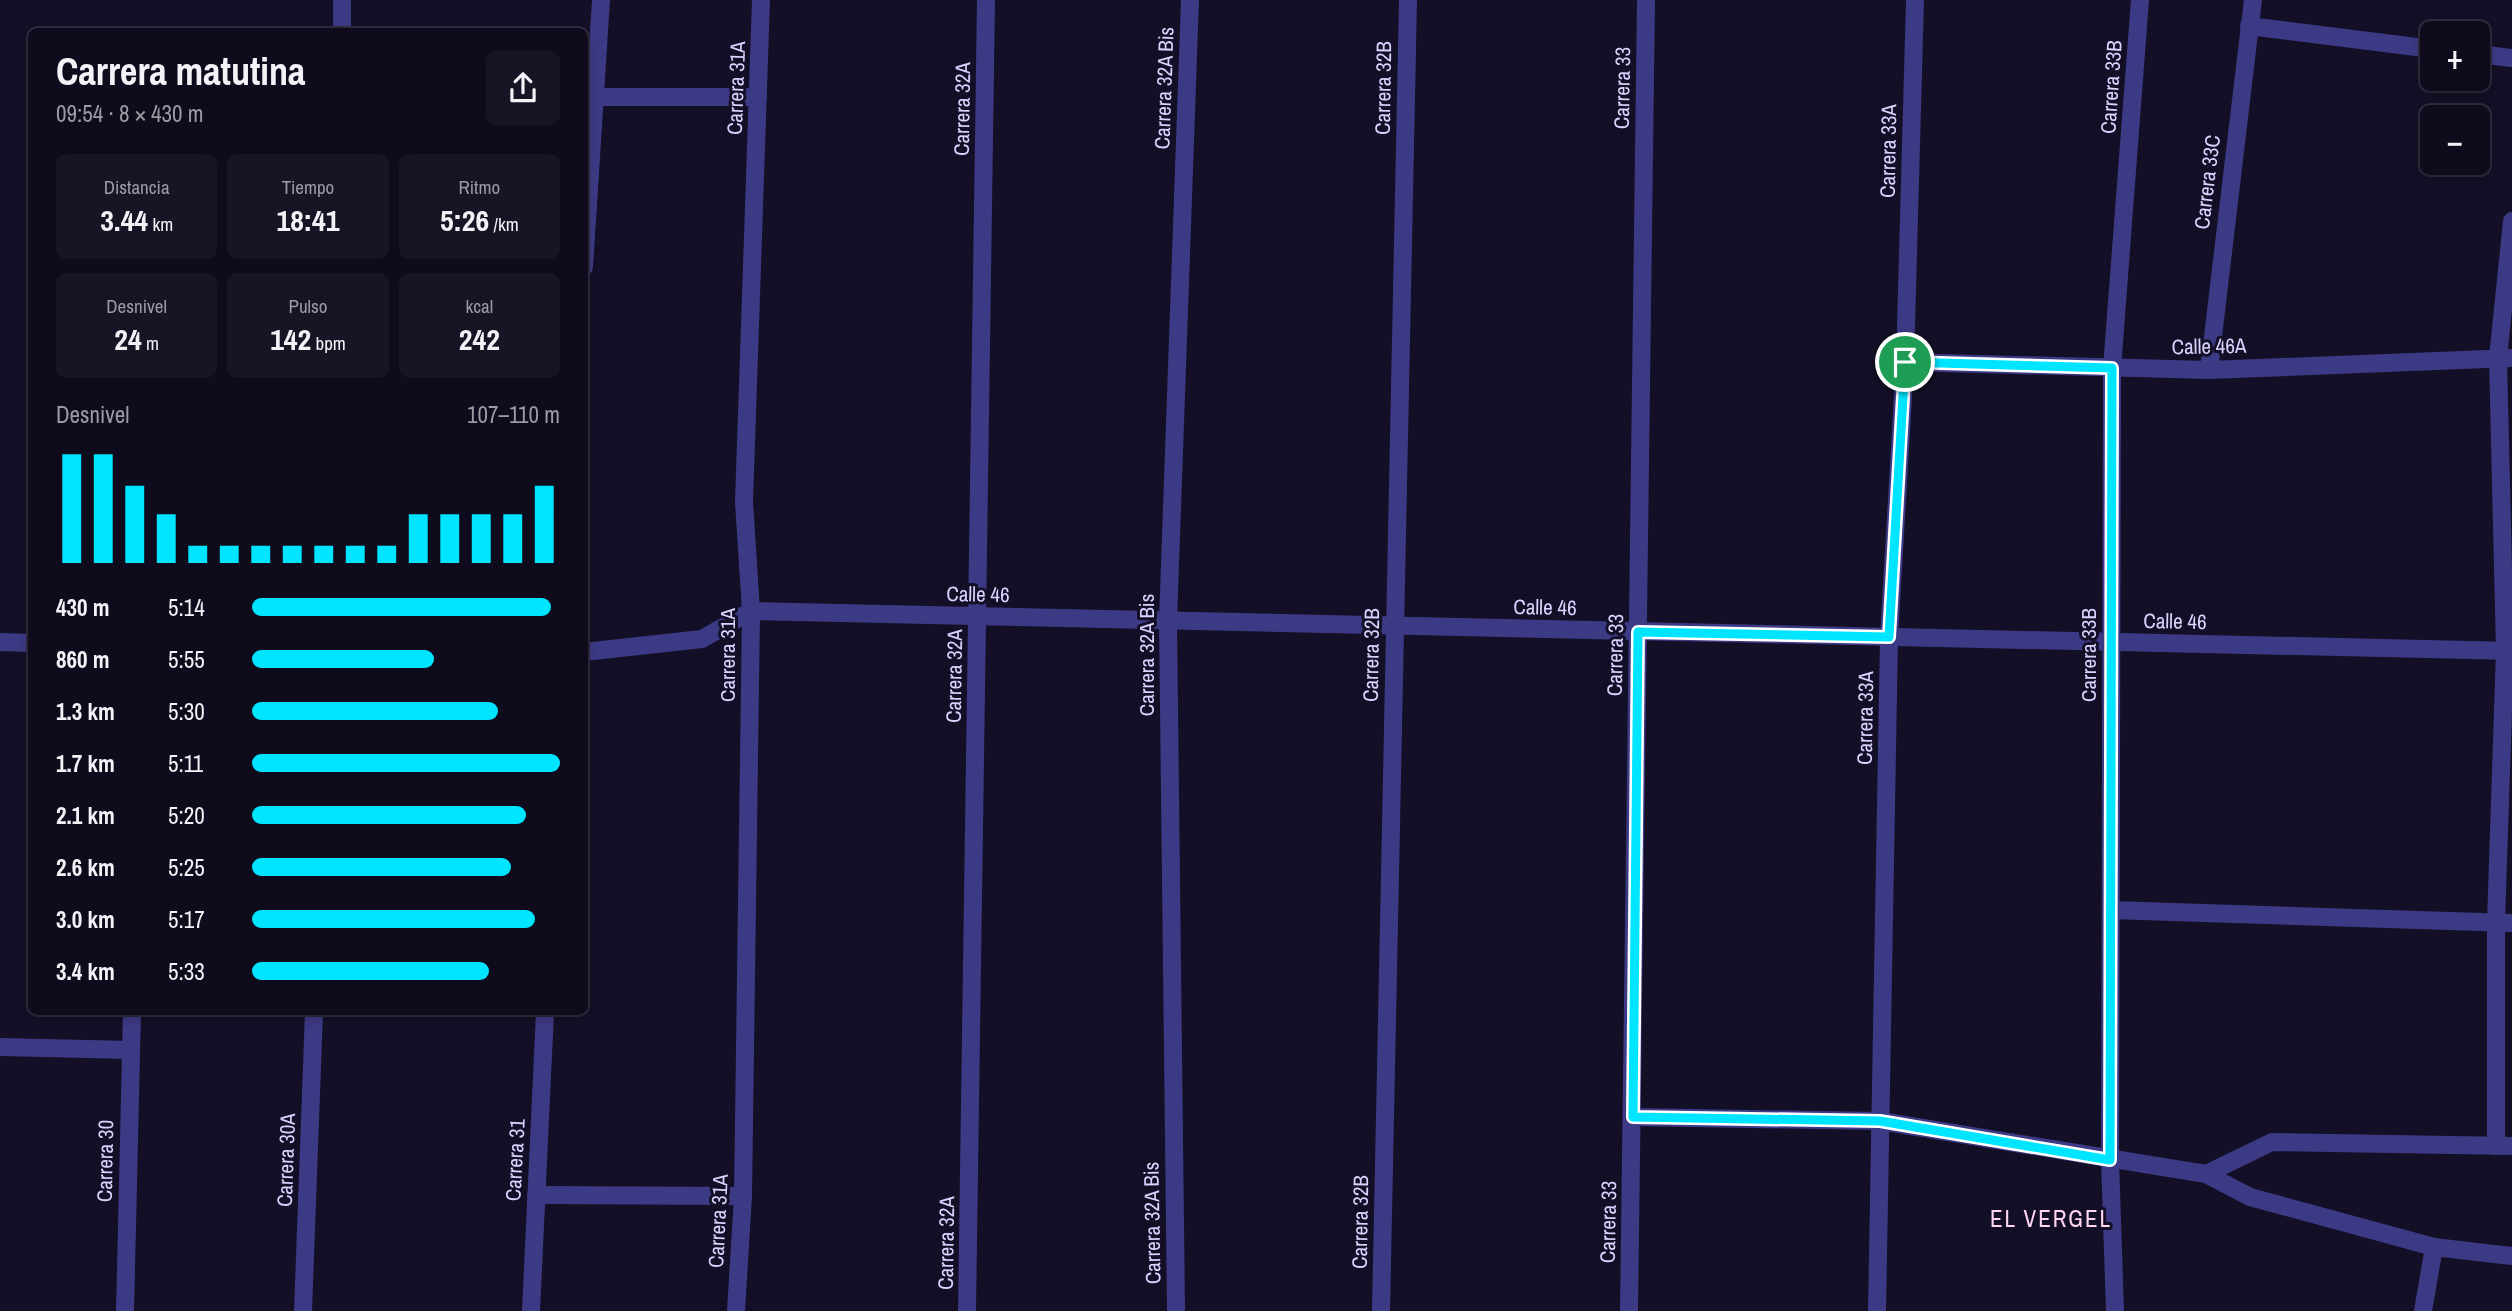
<!DOCTYPE html>
<html lang="es">
<head>
<meta charset="utf-8">
<style>
  body { margin:0; font-family:"Archivo Narrow",sans-serif; background:#171425; color:#f1f3f6; height:100vh; display:flex; flex-direction:column; font-size:26px; white-space:nowrap }
  * { box-sizing:border-box; margin:0 }
  p { font-size:23px; color:#9b9ba3 }
  .icon { flex:none; width:38px; height:38px; fill:none; stroke:currentColor; stroke-width:2; stroke-linecap:round; stroke-linejoin:round }
  .map { position:relative; flex:1; overflow:hidden }
  .side { position:absolute; left:28px; top:28px; width:560px; height:987px; display:flex; flex-direction:column; background:#0e0b1c; border-radius:10px; box-shadow:0 4px 10px #0003,0 0 0 2px #2e2b3b }
  .side>* { flex:none }
  .fabs { position:absolute; left:2420px; top:21px; display:grid; gap:14px }
  .fabs a { display:grid; place-items:center; width:70px; height:70px; border-radius:10px; background:#0e0b1c; box-shadow:0 4px 10px #0003,0 0 0 2px #2e2b3b; font-size:35px }
  .pin { position:absolute; display:grid; place-items:center; width:60px; height:60px; color:#fff; margin:-30px; border:4px solid #fff; border-radius:50%; box-shadow:0 2px 7px #0007 }
  .round { display:grid; place-items:center; flex:none; width:74px; height:74px; border-radius:10px; background:#171425 }
  .headline { display:flex; align-items:center; justify-content:space-between; height:119px; padding:0 28px }
  h1 { font-size:38px; font-weight:700; line-height:52px }
  .stats { display:grid; grid-template-columns:repeat(3,1fr); gap:10px; height:119px; padding:7px 28px }
  .stats div { display:grid; align-content:center; border-radius:10px; background:#171425; text-align:center }
  .stats b { font-size:30px; font-weight:700 }
  .stats small { font-size:19px; font-weight:400 }
  .stats p { font-size:19px }
  .chart { height:196px; padding:14px 28px }
  .chart p { display:flex; justify-content:space-between }
  .chart svg { width:100%; height:126px; margin-top:7px; stroke:#00e5ff; stroke-width:6 }
  ul { padding:0 28px; list-style:none; font-size:23px }
  li { display:grid; grid-template-columns:112px 84px 1fr; align-items:center; height:52px }
  li i { height:18px; border-radius:9px; background:#00e5ff }
  .map>svg:first-child { display:block }
  .lines { fill:none; stroke-linecap:round; stroke-linejoin:round }
  .minor { stroke:#3d3a85; stroke-width:18 }
  .tertiary { stroke:#3d3a85; stroke-width:18 }
  .route-casing { stroke:#fff; stroke-width:14 }
  .route { stroke:#00e5ff; stroke-width:9 }
  .labels { text-anchor:middle; dominant-baseline:central; stroke-width:6; stroke-linejoin:round; paint-order:stroke }
  .street-label { font-size:21px; fill:#d9d4ff; stroke:#130f26 }
  .neighbourhood-label { font-size:23px; letter-spacing:2px; fill:#ffd6f0; stroke:#130f26 }
</style>
</head>
<body>
<div class="map">
<svg width="2512" height="1311" viewBox="0 0 2512 1311">
  <rect width="100%" height="100%" fill="#130f26"/>
  <g class="lines">
    <!-- minor -->
    <g class="minor">
      <polyline points="2249,26 2432,49"/>
      <polyline points="342,32 342,0"/>
      <polyline points="2478,54 2512,58"/>
      <polyline points="595,97 758,97"/>
      <polyline points="1905,362 2209,370 2512,358"/>
      <polyline points="2209,370 2253,0"/>
      <polyline points="0,642 32,643"/>
      <polyline points="584,652 702,639 751,611 2512,651"/>
      <polyline points="2111,910 2512,923"/>
      <polyline points="0,1047 131,1050"/>
      <polyline points="1632,1117 1880,1121 2206,1174 2250,1197 2434,1247 2512,1256"/>
      <polyline points="2496,1146 2496,922 2505,651 2498,358 2512,221"/>
      <polyline points="2206,1174 2272,1142 2512,1146"/>
      <polyline points="536,1195 743,1196"/>
      <polyline points="125,1311 132,1012"/>
      <polyline points="303,1311 314,1012"/>
      <polyline points="736,1311 743,1196 751,611 744,502 761,0"/>
      <polyline points="967,1311 986,0"/>
      <polyline points="1176,1311 1168,621 1190,0"/>
      <polyline points="1381,1311 1408,0"/>
      <polyline points="1629,1311 1646,0"/>
      <polyline points="1877,1311 1889,637 1905,362 1915,0"/>
      <polyline points="2115,1311 2110,1160 2112,368 2140,0"/>
      <polyline points="2423,1311 2434,1247"/>
    </g>
    <!-- tertiary -->
    <g class="tertiary">
      <polyline points="584,267 601,0"/>
      <polyline points="531,1311 545,1012"/>
    </g>
  </g>
  <g class="lines">
    <defs>
      <polygon id="route" points="1905,362 2112,368 2110,1160 1880,1121 1633,1117 1638,632 1889,637"/>
    </defs>
    <!-- route casing -->
    <use href="#route" class="route-casing"/>
    <!-- route -->
    <use href="#route" class="route"/>
  </g>
  <g class="labels">
    <!-- street labels -->
    <g class="street-label">
      <text transform="translate(2111 87) rotate(-86)">Carrera 33B</text>
      <text transform="translate(736 88) rotate(-88)">Carrera 31A</text>
      <text transform="translate(1164 88) rotate(-88)">Carrera 32A Bis</text>
      <text transform="translate(1383 88) rotate(-89)">Carrera 32B</text>
      <text transform="translate(1622 88) rotate(-89)">Carrera 33</text>
      <text transform="translate(962 109) rotate(-89)">Carrera 32A</text>
      <text transform="translate(1888 151) rotate(-89)">Carrera 33A</text>
      <text transform="translate(2207 182) rotate(-83)">Carrera 33C</text>
      <text transform="translate(2209 346) rotate(-1)">Calle 46A</text>
      <text transform="translate(978 594) rotate(1)">Calle 46</text>
      <text transform="translate(1545 607) rotate(1)">Calle 46</text>
      <text transform="translate(2175 621) rotate(1)">Calle 46</text>
      <text transform="translate(727 655) rotate(-90)">Carrera 31A</text>
      <text transform="translate(1146 655) rotate(-90)">Carrera 32A Bis</text>
      <text transform="translate(1371 655) rotate(-89)">Carrera 32B</text>
      <text transform="translate(1615 655) rotate(-89)">Carrera 33</text>
      <text transform="translate(2088 655) rotate(-90)">Carrera 33B</text>
      <text transform="translate(954 676) rotate(-89)">Carrera 32A</text>
      <text transform="translate(1865 718) rotate(-89)">Carrera 33A</text>
      <text transform="translate(286 1160) rotate(-88)">Carrera 30A</text>
      <text transform="translate(515 1160) rotate(-87)">Carrera 31</text>
      <text transform="translate(105 1161) rotate(-89)">Carrera 30</text>
      <text transform="translate(718 1221) rotate(-87)">Carrera 31A</text>
      <text transform="translate(1360 1222) rotate(-89)">Carrera 32B</text>
      <text transform="translate(1608 1222) rotate(-89)">Carrera 33</text>
      <text transform="translate(1152 1223) rotate(-91)">Carrera 32A Bis</text>
      <text transform="translate(946 1243) rotate(-89)">Carrera 32A</text>
    </g>
    <!-- neighbourhood labels -->
    <g class="neighbourhood-label">
      <text x="2051" y="1218">EL VERGEL</text>
    </g>
  </g>
</svg>
<div class="fabs">
<a>+</a>
<a>−</a>
</div>
<div class="pin" style="left:1905px;top:362px;background:#1e9e55"><svg class="icon" aria-label="arrive" viewBox="0 0 24 24"><path d="M6 21V4h12l-3 4 3 4H6"/></svg></div>
<section class="side">
<div class="headline"><div><h1>Carrera matutina</h1><p>09:54 · 8 × 430 m</p></div><a class="round"><svg class="icon" aria-label="share" viewBox="0 0 24 24"><path d="M12 15V3M7 8l5-5 5 5M5 13v7h14v-7"/></svg></a></div>
<div class="stats">
<div><p>Distancia</p><b>3.44<small> km</small></b></div>
<div><p>Tiempo</p><b>18:41</b></div>
<div><p>Ritmo</p><b>5:26<small> /km</small></b></div>
</div>
<div class="stats">
<div><p>Desnivel</p><b>24<small> m</small></b></div>
<div><p>Pulso</p><b>142<small> bpm</small></b></div>
<div><p>kcal</p><b>242</b></div>
</div>
<div class="chart"><p><span>Desnivel</span>107–110 m</p>
<svg viewBox="0 0 160 44" preserveAspectRatio="none"><path d="M5 44V6M15 44V6M25 44V17M35 44V27M45 44V38M55 44V38M65 44V38M75 44V38M85 44V38M95 44V38M105 44V38M115 44V27M125 44V27M135 44V27M145 44V27M155 44V17"/></svg>
</div>
<ul>
<li><b>430 m</b>5:14<i style="width:97%"></i></li>
<li><b>860 m</b>5:55<i style="width:59%"></i></li>
<li><b>1.3 km</b>5:30<i style="width:80%"></i></li>
<li><b>1.7 km</b>5:11<i style="width:100%"></i></li>
<li><b>2.1 km</b>5:20<i style="width:89%"></i></li>
<li><b>2.6 km</b>5:25<i style="width:84%"></i></li>
<li><b>3.0 km</b>5:17<i style="width:92%"></i></li>
<li><b>3.4 km</b>5:33<i style="width:77%"></i></li>
</ul>
</section>
</div>
</body>
</html>
